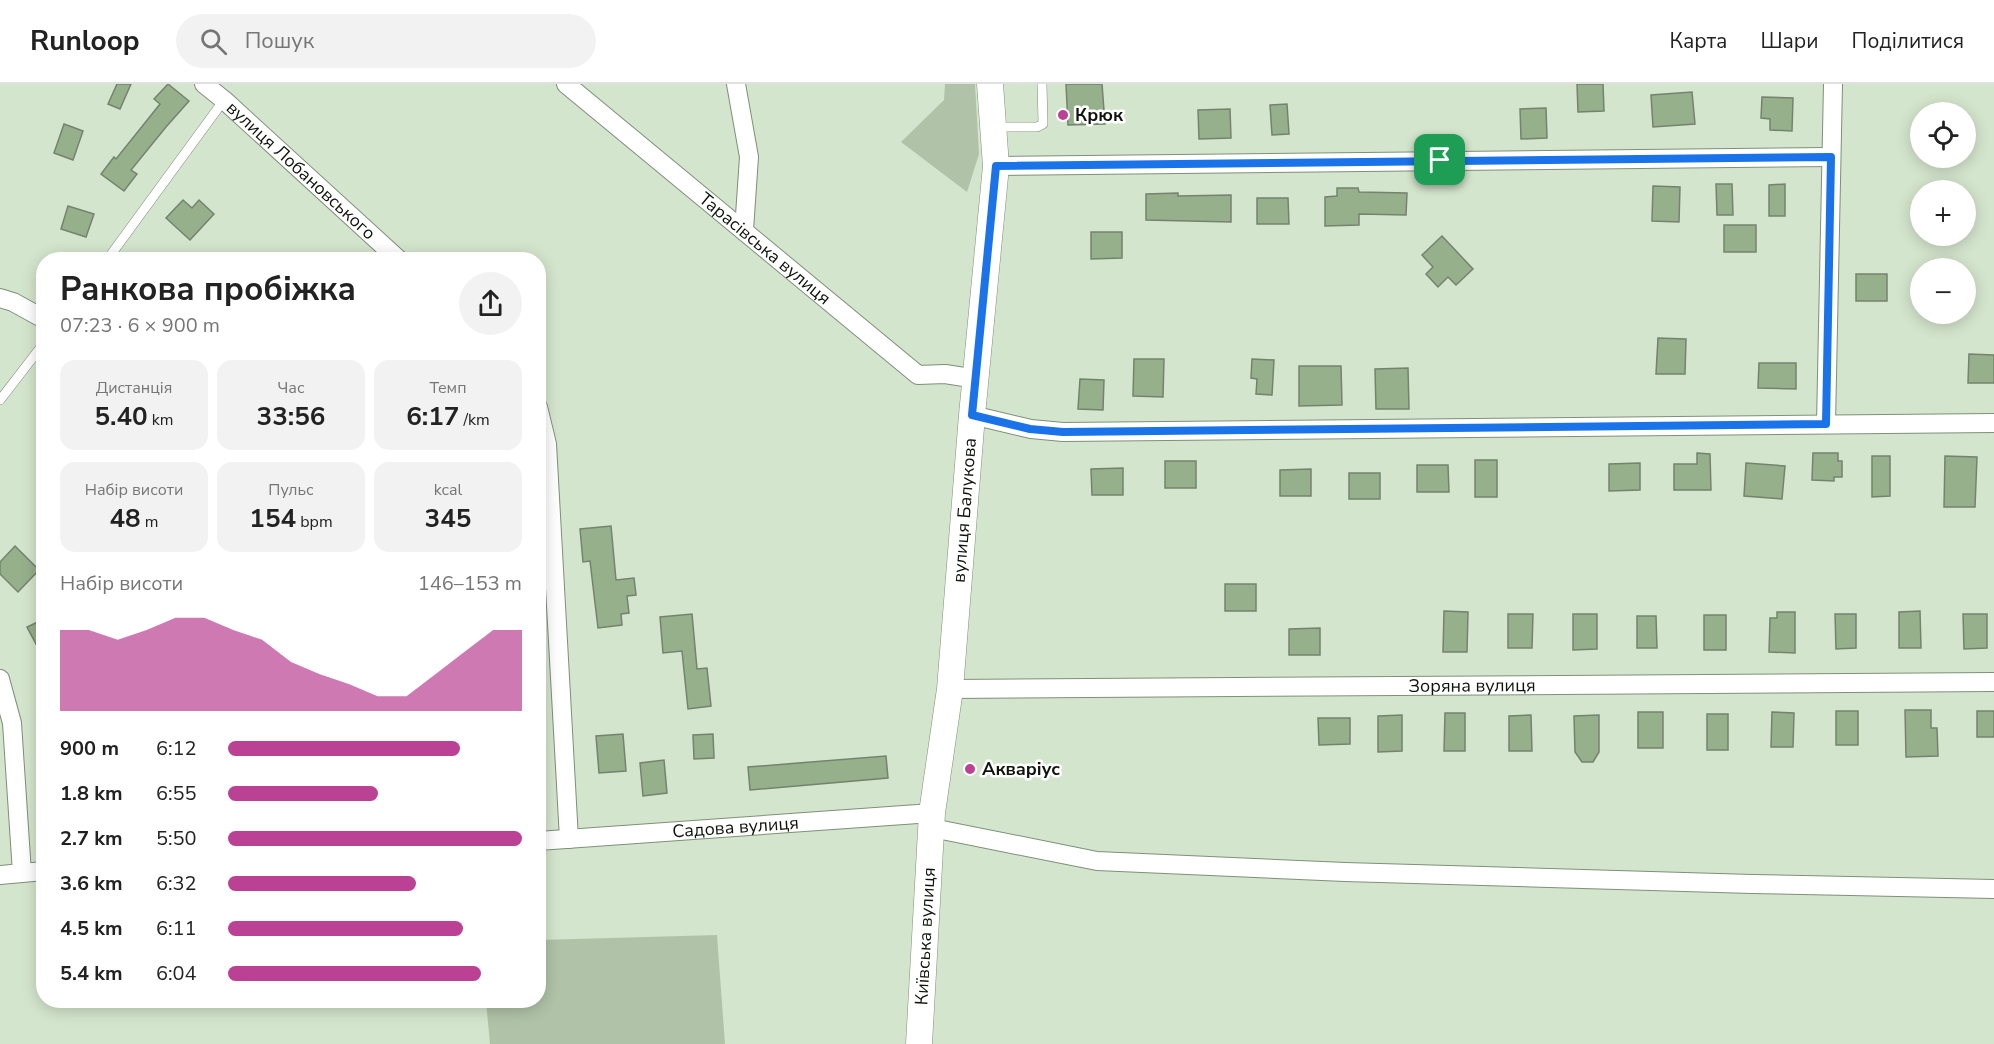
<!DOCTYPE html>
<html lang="uk">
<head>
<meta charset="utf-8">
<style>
  body { margin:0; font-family:"Nunito Sans",sans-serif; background:#f2f2f2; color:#222; height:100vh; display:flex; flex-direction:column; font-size:22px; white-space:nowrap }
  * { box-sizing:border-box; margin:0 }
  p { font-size:20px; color:#767676 }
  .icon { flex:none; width:33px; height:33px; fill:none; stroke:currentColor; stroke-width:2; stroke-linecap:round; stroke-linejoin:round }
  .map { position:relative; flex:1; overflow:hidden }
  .drawer { position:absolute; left:36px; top:168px; width:510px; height:756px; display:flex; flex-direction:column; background:#fff; border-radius:24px; box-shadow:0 3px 15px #0003 }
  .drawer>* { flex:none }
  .fabs { position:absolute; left:1910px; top:18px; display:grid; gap:12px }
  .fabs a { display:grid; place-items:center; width:66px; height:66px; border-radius:50%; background:#fff; box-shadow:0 3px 15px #0003; font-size:30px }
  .pin { position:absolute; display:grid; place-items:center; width:51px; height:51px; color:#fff; margin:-26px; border-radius:12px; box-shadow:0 3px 9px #0006 }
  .round { display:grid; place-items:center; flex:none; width:63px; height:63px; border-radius:32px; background:#f2f2f2 }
  .head { display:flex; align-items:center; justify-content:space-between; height:102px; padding:0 24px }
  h1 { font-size:33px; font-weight:700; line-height:45px }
  .metrics { display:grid; grid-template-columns:repeat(3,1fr); gap:9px; height:102px; padding:6px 24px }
  .metrics div { display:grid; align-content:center; border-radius:15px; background:#f2f2f2; text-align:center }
  .metrics b { font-size:26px; font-weight:700 }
  .metrics small { font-size:16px; font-weight:400 }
  .metrics p { font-size:16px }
  .chart { height:168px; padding:12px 24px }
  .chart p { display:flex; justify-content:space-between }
  .chart svg { width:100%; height:108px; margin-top:6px; fill:#bb4194; opacity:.7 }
  ul { padding:0 24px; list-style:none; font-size:20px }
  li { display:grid; grid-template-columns:96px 72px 1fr; align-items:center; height:45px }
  li i { height:15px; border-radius:8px; background:#bb4194 }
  header { display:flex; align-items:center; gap:36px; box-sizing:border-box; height:84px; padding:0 30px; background:#fff; border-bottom:2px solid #e0e0e0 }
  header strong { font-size:28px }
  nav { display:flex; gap:33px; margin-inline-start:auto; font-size:21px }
  .search { width:420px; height:54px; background:#f2f2f2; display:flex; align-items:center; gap:15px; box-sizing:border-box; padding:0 21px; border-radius:33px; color:#767676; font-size:22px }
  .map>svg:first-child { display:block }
  .green { fill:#b0c3a8 }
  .building { fill:#97b08c; stroke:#74836e; stroke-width:1.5 }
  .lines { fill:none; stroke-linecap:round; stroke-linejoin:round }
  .lane-casing { stroke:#7f8f79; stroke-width:10 }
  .street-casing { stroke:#7f8f79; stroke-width:20 }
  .secondary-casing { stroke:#7f8f79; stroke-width:27 }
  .lane { stroke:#fff; stroke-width:9 }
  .street { stroke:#fff; stroke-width:18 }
  .secondary { stroke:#fff; stroke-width:26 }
  .route-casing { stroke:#fff; stroke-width:12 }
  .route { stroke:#1a73e8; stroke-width:8 }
  .poi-dot { fill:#bb4194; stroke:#fff; stroke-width:2 }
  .labels { text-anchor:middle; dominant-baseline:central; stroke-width:5; stroke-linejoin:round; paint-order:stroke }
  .poi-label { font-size:18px; font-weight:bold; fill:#0e140c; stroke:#fff; text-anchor:start }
  .street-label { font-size:18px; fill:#0e140c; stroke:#fff }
</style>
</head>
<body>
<header>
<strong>Runloop</strong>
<div class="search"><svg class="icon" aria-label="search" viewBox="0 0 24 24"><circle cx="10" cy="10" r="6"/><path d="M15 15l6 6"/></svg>Пошук</div>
<nav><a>Карта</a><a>Шари</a><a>Поділитися</a></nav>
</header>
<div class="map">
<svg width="1994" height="960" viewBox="0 0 1994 960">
  <rect width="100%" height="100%" fill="#d4e5cd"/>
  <!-- green -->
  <g class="green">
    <polygon points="945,0 975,0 979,70 967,108 901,58 944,16"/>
    <polygon points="717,851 725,960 490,960 486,917 538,916 539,856"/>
  </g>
  <!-- building -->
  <g class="building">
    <polygon points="117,0 131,0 120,25 108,20"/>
    <polygon points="168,0 189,17 166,43 131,86 137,90 124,107 101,90 114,73 116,75 160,20 154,15"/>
    <polygon points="1066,0 1102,0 1105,40 1068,41"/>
    <polygon points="1577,0 1603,0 1604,27 1578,28"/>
    <polygon points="1692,8 1695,40 1653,43 1651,11"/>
    <polygon points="1762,13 1793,14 1792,47 1770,46 1770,35 1761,34"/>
    <polygon points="1287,20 1289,50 1272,51 1270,21"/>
    <polygon points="1546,24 1547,54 1521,55 1520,25"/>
    <polygon points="1230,25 1231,54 1199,55 1198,26"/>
    <polygon points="64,40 83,47 73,76 54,69"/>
    <polygon points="1716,100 1732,100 1733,131 1717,131"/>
    <polygon points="1785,100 1785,132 1769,132 1769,101"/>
    <polygon points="1653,102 1680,103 1679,138 1652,137"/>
    <polygon points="1337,104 1358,104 1359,108 1407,109 1406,131 1359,130 1359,141 1325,142 1325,113 1337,112"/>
    <polygon points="1178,109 1178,112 1231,111 1231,138 1146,136 1146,110"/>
    <polygon points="1257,114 1288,114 1289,140 1257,140"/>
    <polygon points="183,116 192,124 199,116 214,130 190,156 166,134"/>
    <polygon points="68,122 94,130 86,153 61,145"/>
    <rect x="1724" y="141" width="32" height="27"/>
    <polygon points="1091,148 1122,148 1122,174 1091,175"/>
    <polygon points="1442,152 1473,185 1456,201 1448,193 1438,203 1426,190 1433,183 1422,171"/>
    <rect x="1856" y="190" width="31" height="27"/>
    <polygon points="1658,254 1686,255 1685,290 1656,290"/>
    <polygon points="1969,270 1994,271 1994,299 1968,299"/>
    <polygon points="1134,275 1164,275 1163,313 1133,312"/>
    <polygon points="1252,275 1274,276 1272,311 1256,310 1257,295 1251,294"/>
    <polygon points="1759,279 1796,279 1796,305 1758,304"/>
    <polygon points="1299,282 1341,282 1342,321 1299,322"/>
    <polygon points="1408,284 1409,325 1376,325 1375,285"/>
    <polygon points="1080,295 1104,296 1103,326 1078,325"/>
    <polygon points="1697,369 1710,370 1711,406 1674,406 1674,380 1697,380"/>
    <polygon points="1813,369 1838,369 1838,377 1842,377 1842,393 1834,393 1834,397 1812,396"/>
    <polygon points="1872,372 1890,372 1890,412 1872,413"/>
    <polygon points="1945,372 1977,373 1975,423 1944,423"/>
    <rect x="1475" y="376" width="22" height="37"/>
    <rect x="1165" y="377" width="31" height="27"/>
    <polygon points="1640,379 1640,406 1609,407 1609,380"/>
    <polygon points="1746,379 1785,382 1782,415 1744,412"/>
    <polygon points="1417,381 1448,381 1449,408 1417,408"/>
    <polygon points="1123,384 1123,411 1092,411 1091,385"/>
    <polygon points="1311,385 1311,412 1280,412 1280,386"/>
    <rect x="1349" y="389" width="31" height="26"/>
    <polygon points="611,442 616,496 634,494 636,511 627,512 629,529 621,530 622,541 598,544 590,477 583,478 580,445"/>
    <polygon points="15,462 39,486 18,508 0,490 0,478"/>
    <rect x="1225" y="500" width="31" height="27"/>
    <polygon points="1444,527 1468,528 1467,568 1443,568"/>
    <polygon points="1920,527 1921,564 1899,564 1899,528"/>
    <polygon points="1777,528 1795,528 1795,569 1769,568 1770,534 1777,534"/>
    <polygon points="692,530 697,585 707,584 711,622 688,625 682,567 663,569 660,533"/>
    <polygon points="1508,530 1533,530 1532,564 1508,564"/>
    <polygon points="1573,530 1597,530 1597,565 1573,566"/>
    <polygon points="1835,530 1856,530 1856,564 1836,565"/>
    <polygon points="1963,530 1987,530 1987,564 1964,565"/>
    <rect x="1704" y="531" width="22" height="35"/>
    <polygon points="1637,532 1656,532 1657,564 1637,564"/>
    <polygon points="44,535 44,575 27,543"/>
    <polygon points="1320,544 1320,571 1289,571 1289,545"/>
    <polygon points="1905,626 1931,626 1931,644 1937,644 1938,672 1906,673"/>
    <rect x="1836" y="627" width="22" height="34"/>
    <rect x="1977" y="627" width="17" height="26"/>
    <rect x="1638" y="628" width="25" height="36"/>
    <polygon points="1772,628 1794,629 1793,663 1771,663"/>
    <polygon points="1445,629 1465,629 1465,667 1444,667"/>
    <rect x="1707" y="630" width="21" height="36"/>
    <polygon points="1402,631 1402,667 1378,668 1378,632"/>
    <polygon points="1531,631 1532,667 1509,667 1509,632"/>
    <polygon points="1599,631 1599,668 1593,678 1582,678 1575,668 1574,632"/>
    <polygon points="1318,634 1350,634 1350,660 1319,661"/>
    <polygon points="623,650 626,687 599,689 596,652"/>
    <polygon points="713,650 714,674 694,675 693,651"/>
    <polygon points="886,672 888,694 750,706 748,683"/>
    <polygon points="664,676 667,709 643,712 640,679"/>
  </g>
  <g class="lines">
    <defs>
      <g id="lane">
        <polyline points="996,43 1037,43 1043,40 1042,0"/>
        <polyline points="107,176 224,16"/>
        <polyline points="0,316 44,259"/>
      </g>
      <g id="street">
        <path id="s1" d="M204 0 224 16 399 176"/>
        <path id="s2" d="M566 0 918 291 945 290 977 295"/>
        <polyline points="736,0 749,73 744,146"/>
        <polyline points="996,82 1831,73"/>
        <polyline points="0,214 13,218 44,235"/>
        <polyline points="538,323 547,360 569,755"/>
        <polyline points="972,331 1031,345 1063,348 1994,339"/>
        <polyline points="1826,340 1833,0"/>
        <polyline points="0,595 12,639 22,789"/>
        <path id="s3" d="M950 605 1994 598"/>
        <polyline points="932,744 1097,777 1345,788 1752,800 1994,805"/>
        <path id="s4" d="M538 757 932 729"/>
        <polyline points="0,791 44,787"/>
      </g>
      <g id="secondary">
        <path id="s5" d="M919 960 932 729 950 605 972 331 996 82 990 0"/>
      </g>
    </defs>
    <!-- lane casing -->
    <use href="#lane" class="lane-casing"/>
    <!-- street casing -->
    <use href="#street" class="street-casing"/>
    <!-- secondary casing -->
    <use href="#secondary" class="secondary-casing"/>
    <!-- lane -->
    <use href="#lane" class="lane"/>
    <!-- street -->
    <use href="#street" class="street"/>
    <!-- secondary -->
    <use href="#secondary" class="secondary"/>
  </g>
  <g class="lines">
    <defs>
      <polygon id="route" points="1831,73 1826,340 1063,348 1030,345 972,331 996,82"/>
    </defs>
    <!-- route casing -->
    <use href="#route" class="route-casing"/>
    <!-- route -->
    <use href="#route" class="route"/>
  </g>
  <!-- markers -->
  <g class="poi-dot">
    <circle cx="1063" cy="31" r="6"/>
    <circle cx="970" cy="685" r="6"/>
  </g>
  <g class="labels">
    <!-- poi labels -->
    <g class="poi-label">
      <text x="1075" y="31">Крюк</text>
      <text x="982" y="685">Акваріус</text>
    </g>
    <!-- street labels -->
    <g class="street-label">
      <text stroke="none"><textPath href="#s1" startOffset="130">вулиця Лобановського</textPath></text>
      <text stroke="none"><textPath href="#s2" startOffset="258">Тарасівська вулиця</textPath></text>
      <text stroke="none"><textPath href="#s5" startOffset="536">вулиця Балукова</textPath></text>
      <text stroke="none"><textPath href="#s3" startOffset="522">Зоряна вулиця</textPath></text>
      <text stroke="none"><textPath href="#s4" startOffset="198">Садова вулиця</textPath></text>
      <text stroke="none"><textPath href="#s5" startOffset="108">Київська вулиця</textPath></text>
    </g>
  </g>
</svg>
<div class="fabs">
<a><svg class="icon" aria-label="locate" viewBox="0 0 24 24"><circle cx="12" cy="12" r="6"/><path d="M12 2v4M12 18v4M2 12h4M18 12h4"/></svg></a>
<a>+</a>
<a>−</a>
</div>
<div class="pin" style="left:1440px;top:76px;background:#1e9e55"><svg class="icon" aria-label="arrive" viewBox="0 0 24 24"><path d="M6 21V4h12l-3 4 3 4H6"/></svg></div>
<section class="drawer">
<div class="head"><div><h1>Ранкова пробіжка</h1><p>07:23 · 6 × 900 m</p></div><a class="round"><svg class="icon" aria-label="share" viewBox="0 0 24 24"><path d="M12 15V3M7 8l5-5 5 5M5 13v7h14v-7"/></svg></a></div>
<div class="metrics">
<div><p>Дистанція</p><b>5.40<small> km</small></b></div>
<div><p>Час</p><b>33:56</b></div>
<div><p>Темп</p><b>6:17<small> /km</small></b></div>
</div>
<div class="metrics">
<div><p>Набір висоти</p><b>48<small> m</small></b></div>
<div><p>Пульс</p><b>154<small> bpm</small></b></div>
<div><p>kcal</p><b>345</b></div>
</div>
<div class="chart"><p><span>Набір висоти</span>146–153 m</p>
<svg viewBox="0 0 160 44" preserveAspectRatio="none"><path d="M0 44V11L10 11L20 15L30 11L40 6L50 6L60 11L70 15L80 24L90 29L100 33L110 38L120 38L130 29L140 20L150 11L160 11V44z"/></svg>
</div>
<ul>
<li><b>900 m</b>6:12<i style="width:79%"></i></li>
<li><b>1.8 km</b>6:55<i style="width:51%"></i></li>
<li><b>2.7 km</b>5:50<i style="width:100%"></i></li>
<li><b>3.6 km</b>6:32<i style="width:64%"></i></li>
<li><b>4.5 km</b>6:11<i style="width:80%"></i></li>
<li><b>5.4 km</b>6:04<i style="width:86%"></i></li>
</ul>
</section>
</div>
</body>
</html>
